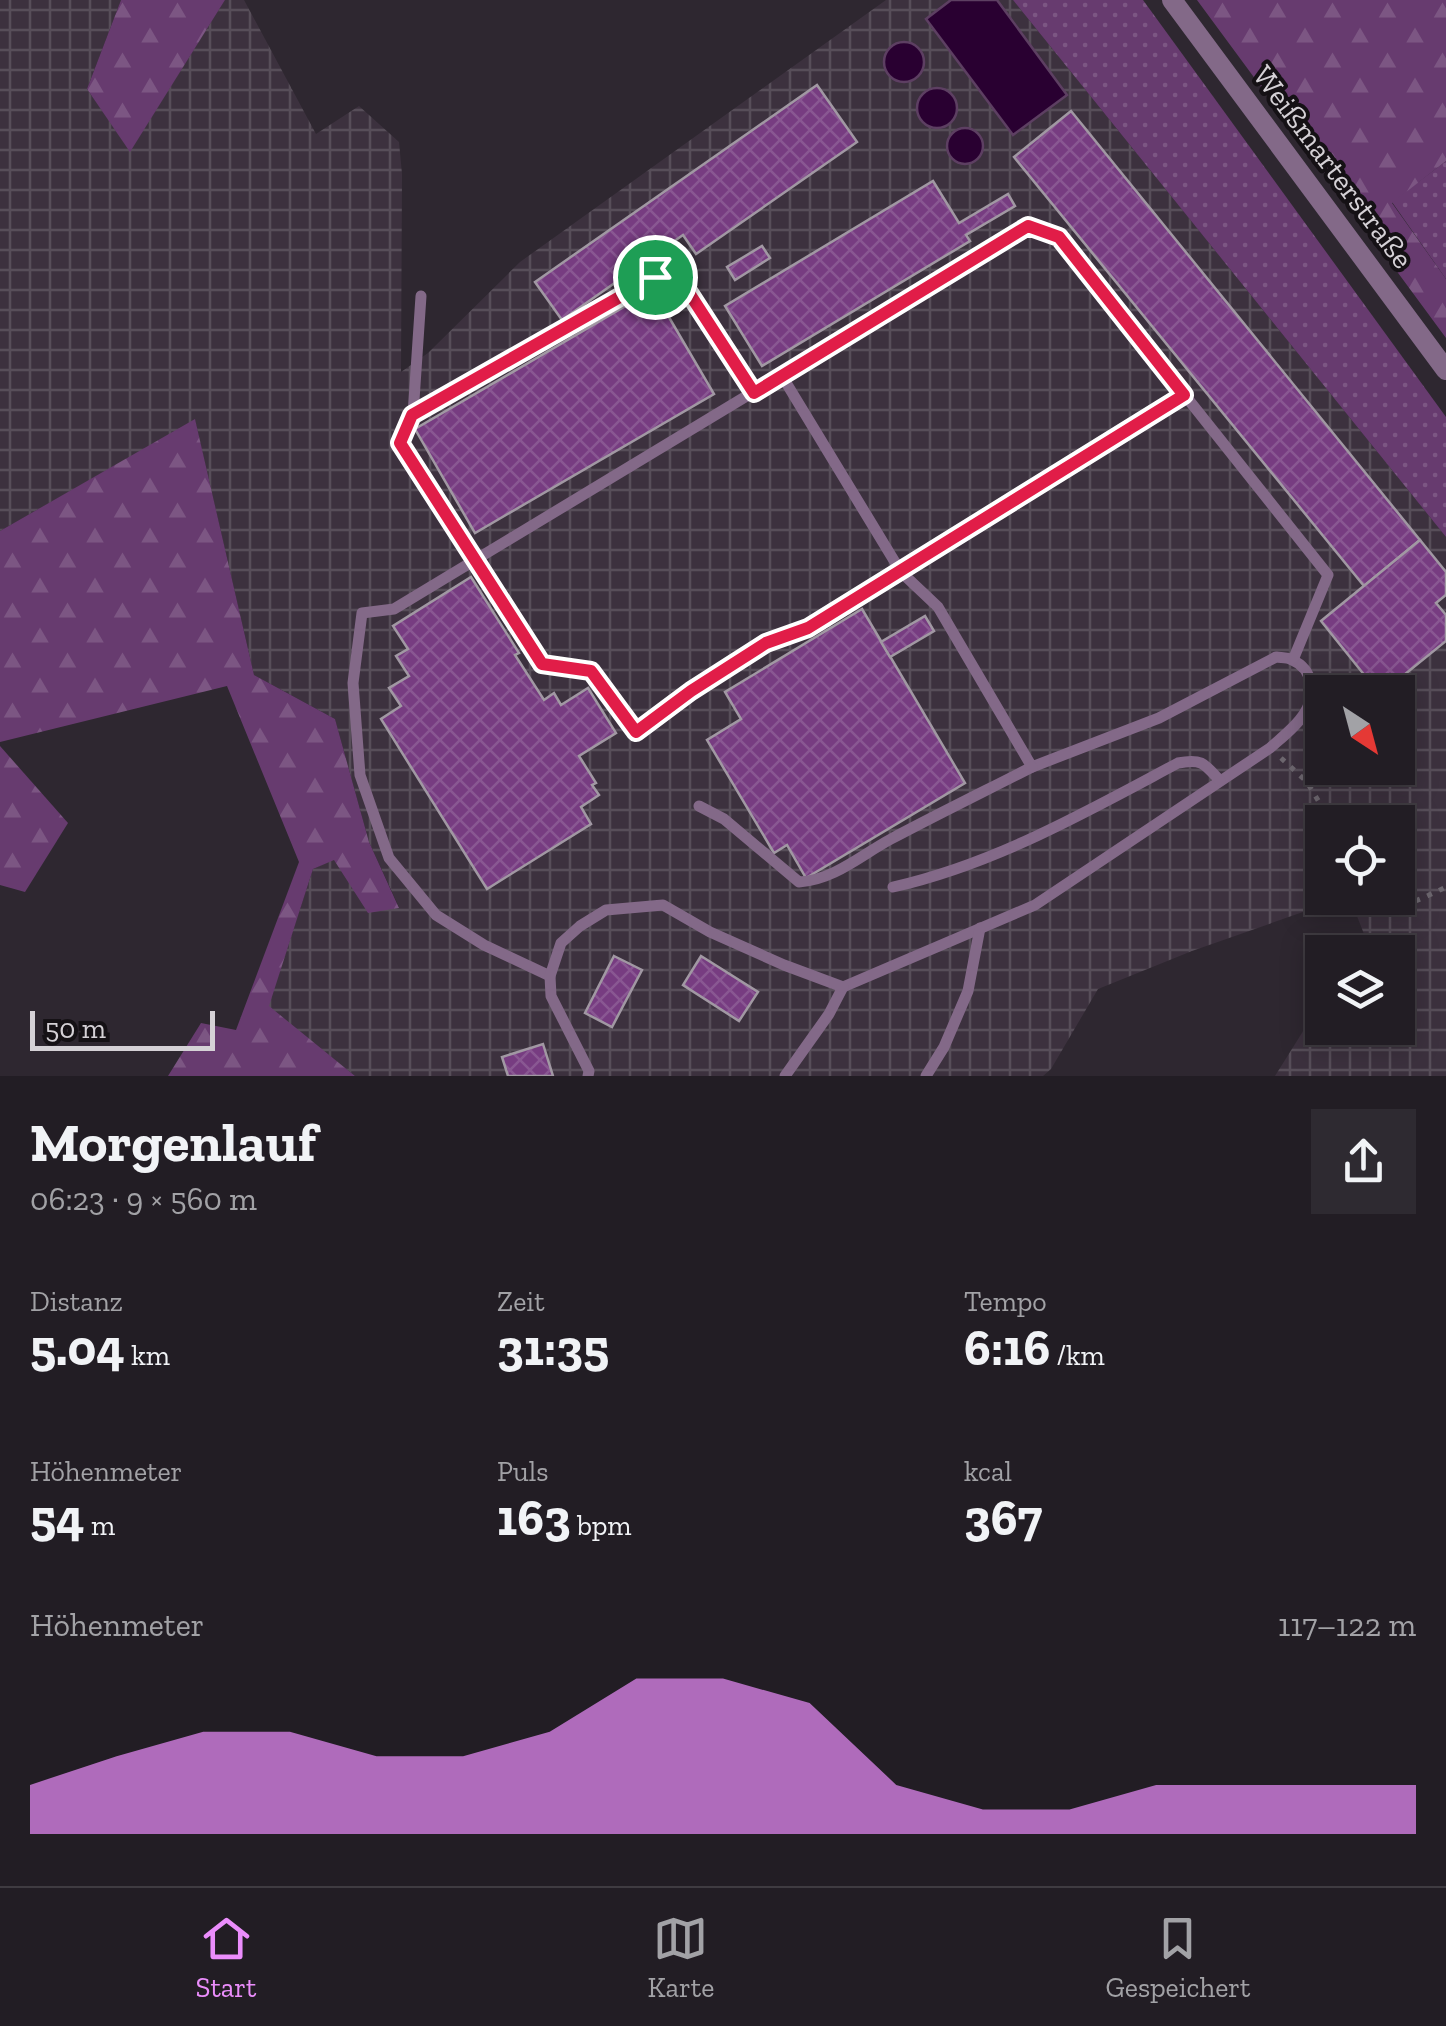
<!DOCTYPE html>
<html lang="de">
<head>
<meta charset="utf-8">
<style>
  body { margin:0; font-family:"Zilla Slab",serif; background:#2e2a31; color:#f1f3f6; height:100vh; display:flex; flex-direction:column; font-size:38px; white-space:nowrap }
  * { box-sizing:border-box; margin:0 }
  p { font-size:32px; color:#a2a2a6 }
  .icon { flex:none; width:55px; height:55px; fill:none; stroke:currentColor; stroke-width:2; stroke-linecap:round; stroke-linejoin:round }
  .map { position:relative; height:1076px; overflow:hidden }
  .drawer { display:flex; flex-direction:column; background:#221d24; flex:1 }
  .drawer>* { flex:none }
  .needle { width:65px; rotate:144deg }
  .tools { position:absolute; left:1305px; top:675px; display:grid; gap:20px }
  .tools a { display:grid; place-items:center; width:110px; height:110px; border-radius:0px; background:#221d24; box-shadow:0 5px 25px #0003,0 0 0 2px #3f3b41; font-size:50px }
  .scale { position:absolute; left:30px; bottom:25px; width:185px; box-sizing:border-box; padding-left:10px; border:5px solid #d5d1d6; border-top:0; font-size:28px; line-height:35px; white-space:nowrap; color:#d5d1d6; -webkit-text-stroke:8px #151115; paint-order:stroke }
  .pin { position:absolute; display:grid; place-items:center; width:85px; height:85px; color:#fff; margin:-42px; border:5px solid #fff; border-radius:50%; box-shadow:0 2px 10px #0007 }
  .round { display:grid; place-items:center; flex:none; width:105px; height:105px; border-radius:0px; background:#2e2a31 }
  .overview { display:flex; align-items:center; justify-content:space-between; height:170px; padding:0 30px }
  h1 { font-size:55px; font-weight:700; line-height:75px }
  .figures { display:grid; grid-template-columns:repeat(3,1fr); gap:15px; height:170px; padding:10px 30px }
  .figures div { display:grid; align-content:center }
  .figures b { font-size:50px; font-weight:700 }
  .figures small { font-size:28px; font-weight:400 }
  .figures p { font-size:28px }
  .chart { height:280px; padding:20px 30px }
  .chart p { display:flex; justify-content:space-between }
  .chart svg { width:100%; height:180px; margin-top:10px; fill:#eb8dfc; opacity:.7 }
  .tab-bar { display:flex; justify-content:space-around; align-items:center; height:140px; border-top:2px solid #3f3b41; background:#221d24; font-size:28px; color:#a2a2a6 }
  .tab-bar a { display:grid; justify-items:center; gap:5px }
  .tab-bar .on { color:#eb8dfc }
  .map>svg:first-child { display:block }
  .industrial { fill:url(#industrial-grid); fill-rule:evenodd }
  .grass { fill:url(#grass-dots) }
  .forest { fill:url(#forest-firs) }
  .water { fill:#290031; stroke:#5d3f62; stroke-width:2.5 }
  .building { fill:url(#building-cross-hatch); stroke:#a198a3; stroke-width:2.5 }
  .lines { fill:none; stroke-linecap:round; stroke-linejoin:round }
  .path { stroke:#6d676f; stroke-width:5; stroke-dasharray:5 8; stroke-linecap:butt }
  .lane { stroke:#836988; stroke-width:11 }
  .street { stroke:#836988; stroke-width:20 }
  .route-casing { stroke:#fff; stroke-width:20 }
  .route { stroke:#e11d48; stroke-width:12 }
  .labels { text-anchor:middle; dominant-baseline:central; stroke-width:8; stroke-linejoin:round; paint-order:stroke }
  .street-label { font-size:30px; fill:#d5d1d6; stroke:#151115 }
</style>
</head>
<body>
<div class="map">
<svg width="1446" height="1076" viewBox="0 0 1446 1076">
  <defs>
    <pattern id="industrial-grid" width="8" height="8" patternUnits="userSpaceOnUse" patternTransform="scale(2.5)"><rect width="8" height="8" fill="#3c313e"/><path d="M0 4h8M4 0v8" fill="none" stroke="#574e59"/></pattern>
    <pattern id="grass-dots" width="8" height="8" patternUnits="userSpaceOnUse" patternTransform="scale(2.5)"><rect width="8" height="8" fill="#673b6f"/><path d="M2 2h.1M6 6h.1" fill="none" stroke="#7c5683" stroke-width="1.8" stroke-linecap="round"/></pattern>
    <pattern id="forest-firs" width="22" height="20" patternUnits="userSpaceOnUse" patternTransform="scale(2.5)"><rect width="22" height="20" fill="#673b6f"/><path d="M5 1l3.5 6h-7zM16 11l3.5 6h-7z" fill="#7c5683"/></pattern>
    <pattern id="building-cross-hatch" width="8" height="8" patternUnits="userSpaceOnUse" patternTransform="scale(2.5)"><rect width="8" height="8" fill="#773c81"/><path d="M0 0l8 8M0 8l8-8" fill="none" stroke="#895792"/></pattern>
  </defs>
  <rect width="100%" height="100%" fill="#2e2730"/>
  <!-- industrial -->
  <path class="industrial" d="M0 0H121L87 89 130 151 225 0H244L316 134 359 106 399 142 402 174 401 372 428 353 520 262 886 0H1013L1446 537V1076H1275L1322 1001V1028H1398V952H1353L1364 934 1350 898H1398V822H1322V898H1343L1192 951 1098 989 1051 1069 1043 1076H355L268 1007 313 869 334 859 399 907 369 842 335 719 254 675 195 420 0 531ZM1322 692H1398V768H1322Z"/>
  <!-- grass -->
  <g class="grass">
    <polygon points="1013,0 1143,0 1446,417 1446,537"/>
    <polygon points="1446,161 1446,279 1392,202"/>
  </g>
  <!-- forest -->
  <g class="forest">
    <polygon points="121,0 225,0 130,152 87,89"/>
    <polygon points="1197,0 1446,0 1446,161 1392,203 1446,279 1446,338"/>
    <polygon points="195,419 254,675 335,719 369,842 399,908 368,913 334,860 313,869 269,1006 355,1076 168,1076 201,1023 236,1030 299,862 227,686 0,742 0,531"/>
    <polygon points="0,746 68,823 25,892 0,885"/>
  </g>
  <!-- water -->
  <g class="water">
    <polygon points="951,0 997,0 1067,95 1013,135 926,19"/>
    <circle cx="904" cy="62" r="20"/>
    <circle cx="937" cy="108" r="20"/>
    <circle cx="965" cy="146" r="18"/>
  </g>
  <!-- building -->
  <g class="building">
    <polygon points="817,85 857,142 696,254 683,235 562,320 535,282"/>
    <polygon points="1071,111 1420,540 1364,586 1014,157"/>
    <polygon points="933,181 959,223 1008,194 1015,206 966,235 970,241 762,366 725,306"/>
    <polygon points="762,246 770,258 735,280 727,267"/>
    <polygon points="653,290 714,394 475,533 415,429"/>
    <polygon points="1420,540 1446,572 1446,595 1436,603 1446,615 1446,641 1383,692 1378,692 1321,621"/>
    <polygon points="471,577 519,653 515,655 544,700 554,693 561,705 588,688 616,733 579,756 596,783 592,785 599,795 581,807 591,824 487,889 381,719 401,706 389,688 409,676 396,656 408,649 393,626"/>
    <polygon points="862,609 965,783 806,878 787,845 774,853 707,740 741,719 725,692"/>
    <polygon points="925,616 934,631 890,657 881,642"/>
    <polygon points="614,956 642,970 612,1027 585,1013"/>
    <polygon points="701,956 758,992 739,1021 683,985"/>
    <polygon points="543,1044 553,1076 508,1076 502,1057"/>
  </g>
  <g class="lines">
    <!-- path -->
    <g class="path">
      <polyline points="1281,758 1307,782 1331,822"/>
      <path d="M1366 898C1388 918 1423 898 1446 887"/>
    </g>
    <!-- lane -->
    <g class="lane">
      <path d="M782 376 901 572 938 607 1032 767 1159 718 1276 657C1281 658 1287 657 1292 660 1314 669 1316 696 1304 714 1296 727 1281 738 1270 748L1035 905 843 987 829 1014 785 1076"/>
      <polyline points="754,393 680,279 655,277 413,415 400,443 542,664 591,671 636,732 691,691 766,643 808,628 1184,395"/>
      <polyline points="413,415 421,296"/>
      <path d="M699 806 724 819 799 882C834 880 861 855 891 839 938 814 985 791 1032 767"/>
      <path d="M893 887C995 864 1086 812 1178 763 1202 758 1205 764 1220 781"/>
      <polyline points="550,976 484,945 436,915 389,858 360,775 353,683 362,613 394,609 1028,226 1059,237 1328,575 1293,660"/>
      <polyline points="588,1076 589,1071 551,996 550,976 561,943 580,926 606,910 663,905 710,932 784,965 843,987"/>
      <polyline points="926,1076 944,1047 968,991 980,928"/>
    </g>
    <!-- street -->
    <polyline class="street" points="1172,0 1446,370"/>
  </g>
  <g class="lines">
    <defs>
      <polygon id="route" points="1028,226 1059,237 1184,395 808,628 766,643 691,691 636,732 591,671 542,664 400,443 412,415 655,277 680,279 754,393"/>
    </defs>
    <!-- route casing -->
    <use href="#route" class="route-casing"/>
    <!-- route -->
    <use href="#route" class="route"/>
  </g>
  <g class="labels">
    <!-- street labels -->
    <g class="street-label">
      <text transform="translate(1333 167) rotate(53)">Weißmarterstraße</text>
    </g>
  </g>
</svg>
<div class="tools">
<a><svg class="needle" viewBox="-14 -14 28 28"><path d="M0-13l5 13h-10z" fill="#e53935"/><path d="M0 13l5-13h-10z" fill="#a2a2a6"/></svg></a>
<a><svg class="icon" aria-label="locate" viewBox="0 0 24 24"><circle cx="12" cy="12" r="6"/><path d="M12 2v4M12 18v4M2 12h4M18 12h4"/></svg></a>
<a><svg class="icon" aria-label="layers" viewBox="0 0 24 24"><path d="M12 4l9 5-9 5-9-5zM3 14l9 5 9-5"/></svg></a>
</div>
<div class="scale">50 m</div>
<div class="pin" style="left:655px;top:277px;background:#1e9e55"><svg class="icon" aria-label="arrive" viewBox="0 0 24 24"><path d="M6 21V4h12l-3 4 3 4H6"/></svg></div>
</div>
<section class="drawer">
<div class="overview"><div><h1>Morgenlauf</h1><p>06:23 · 9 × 560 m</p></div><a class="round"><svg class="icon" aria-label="share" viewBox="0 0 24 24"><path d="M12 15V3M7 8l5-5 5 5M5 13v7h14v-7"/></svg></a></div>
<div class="figures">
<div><p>Distanz</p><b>5.04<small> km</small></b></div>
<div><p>Zeit</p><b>31:35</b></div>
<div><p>Tempo</p><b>6:16<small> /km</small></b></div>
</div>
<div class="figures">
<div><p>Höhenmeter</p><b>54<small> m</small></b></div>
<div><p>Puls</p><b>163<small> bpm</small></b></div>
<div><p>kcal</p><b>367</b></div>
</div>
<div class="chart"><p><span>Höhenmeter</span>117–122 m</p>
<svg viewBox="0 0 160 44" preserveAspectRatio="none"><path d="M0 44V32L10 25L20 19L30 19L40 25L50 25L60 19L70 6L80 6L90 12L100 32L110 38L120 38L130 32L140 32L150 32L160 32V44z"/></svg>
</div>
</section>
<nav class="tab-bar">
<a class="on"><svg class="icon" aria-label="home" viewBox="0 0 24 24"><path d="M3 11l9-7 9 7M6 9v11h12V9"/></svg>Start</a>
<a><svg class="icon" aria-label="map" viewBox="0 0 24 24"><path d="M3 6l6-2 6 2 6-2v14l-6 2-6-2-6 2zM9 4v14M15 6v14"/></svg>Karte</a>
<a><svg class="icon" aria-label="saved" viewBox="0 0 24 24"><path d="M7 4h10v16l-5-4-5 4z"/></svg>Gespeichert</a>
</nav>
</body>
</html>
